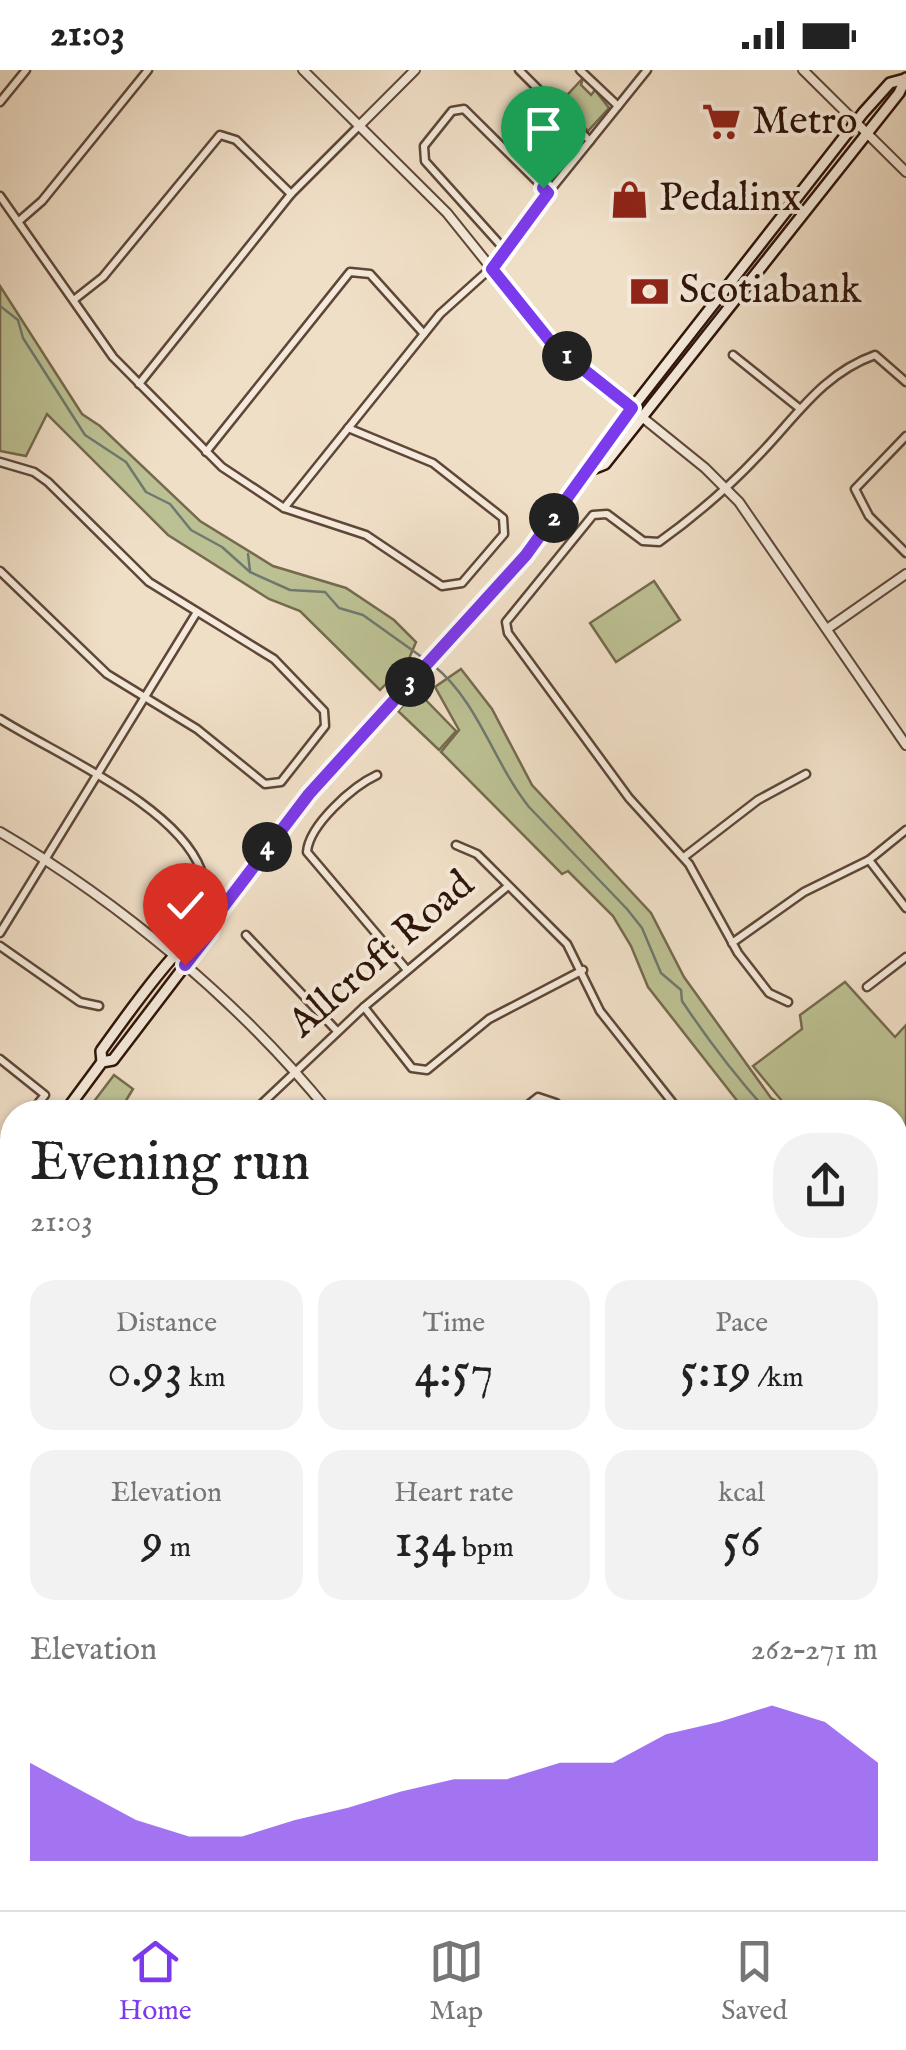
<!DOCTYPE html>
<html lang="en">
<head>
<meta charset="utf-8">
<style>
  body { margin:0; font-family:"IM FELL English",serif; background:#f2f2f2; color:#222; height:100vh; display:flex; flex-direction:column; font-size:38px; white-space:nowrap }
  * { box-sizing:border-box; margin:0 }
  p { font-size:32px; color:#767676 }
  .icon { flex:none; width:55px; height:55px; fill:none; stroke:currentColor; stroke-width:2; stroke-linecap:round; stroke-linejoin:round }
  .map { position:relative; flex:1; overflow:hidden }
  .panel { position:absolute; left:0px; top:1030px; width:908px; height:810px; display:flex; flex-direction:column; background:#fff; border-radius:40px 40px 0 0; box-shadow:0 2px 8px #0004 }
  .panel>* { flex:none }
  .pin { position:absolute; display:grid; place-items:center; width:85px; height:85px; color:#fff; margin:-102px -42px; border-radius:50% 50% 50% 0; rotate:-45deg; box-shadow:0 0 10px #0007 }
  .pin .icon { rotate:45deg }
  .km { position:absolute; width:50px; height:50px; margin:-25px; border-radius:50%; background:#222; color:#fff; font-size:28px; line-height:50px; text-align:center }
  .round { display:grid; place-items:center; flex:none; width:105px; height:105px; border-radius:40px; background:#f2f2f2 }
  .headline { display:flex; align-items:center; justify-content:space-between; height:170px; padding:0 30px }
  h1 { font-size:55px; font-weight:600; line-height:75px }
  .stats { display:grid; grid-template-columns:repeat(3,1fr); gap:15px; height:170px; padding:10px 30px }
  .stats div { display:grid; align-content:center; border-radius:25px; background:#f2f2f2; text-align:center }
  .stats b { font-size:50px; font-weight:600 }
  .stats small { font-size:28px; font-weight:400 }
  .stats p { font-size:28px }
  .chart { height:280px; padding:20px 30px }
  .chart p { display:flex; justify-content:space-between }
  .chart svg { width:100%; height:180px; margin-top:10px; fill:#7c3aed; opacity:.7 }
  .status { display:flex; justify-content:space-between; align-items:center; height:70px; padding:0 50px; background:#fff; direction:ltr }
  .status svg { height:28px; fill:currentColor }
  .dock { display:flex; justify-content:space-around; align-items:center; height:140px; border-top:2px solid #e0e0e0; background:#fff; font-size:28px; color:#767676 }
  .dock a { display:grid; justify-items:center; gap:5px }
  .dock .active { color:#7c3aed }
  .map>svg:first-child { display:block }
  .green { fill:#bcc193; stroke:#756a4e; stroke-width:2.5 }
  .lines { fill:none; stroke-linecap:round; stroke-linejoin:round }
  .stream { stroke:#6f796f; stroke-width:2.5 }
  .minor-casing { stroke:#5e4738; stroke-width:11 }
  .tertiary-casing { stroke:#5e4738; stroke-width:12 }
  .secondary-casing { stroke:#2e1409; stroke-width:14 }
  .minor { stroke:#f5eadb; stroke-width:6 }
  .tertiary { stroke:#f5eadb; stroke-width:8 }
  .secondary { stroke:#f5eadb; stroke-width:9 }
  .route-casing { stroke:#fff; stroke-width:20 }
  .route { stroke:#7c3aed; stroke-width:12 }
  .labels { text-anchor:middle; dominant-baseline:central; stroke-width:8; stroke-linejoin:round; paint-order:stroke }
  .poi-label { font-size:40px; fill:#2e1409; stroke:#f5eadb; text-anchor:start }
  .street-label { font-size:40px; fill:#2e1409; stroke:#f5eadb }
</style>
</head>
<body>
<div class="status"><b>21:03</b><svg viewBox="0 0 49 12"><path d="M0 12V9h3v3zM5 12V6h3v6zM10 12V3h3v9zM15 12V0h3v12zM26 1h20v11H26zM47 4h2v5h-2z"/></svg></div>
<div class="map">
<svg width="906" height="1840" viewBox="0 0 906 1840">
  <rect width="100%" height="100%" fill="#f0dfc7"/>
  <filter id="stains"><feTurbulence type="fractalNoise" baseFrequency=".002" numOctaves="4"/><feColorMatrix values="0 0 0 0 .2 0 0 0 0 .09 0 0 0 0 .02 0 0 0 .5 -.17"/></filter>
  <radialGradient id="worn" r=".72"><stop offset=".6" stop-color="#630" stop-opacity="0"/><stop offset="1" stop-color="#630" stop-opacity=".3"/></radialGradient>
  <!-- green -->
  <g class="green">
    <polygon points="583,8 581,15 591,25 595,20 609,38 588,61 558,35"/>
    <polygon points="0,216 82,344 100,356 200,451 273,496 346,518 394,550 416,572 408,591 380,620 300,541 269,529 168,465 47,344 26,386 0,381"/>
    <polygon points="654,511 680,550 616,592 590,553"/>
    <polygon points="461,599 492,639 532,715 651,843 684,907 771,1028 787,1037 753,996 802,959 800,945 845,912 895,967 906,955 906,1153 895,1166 895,1042 746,1042 648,917 631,876 613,846 568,801 562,804 441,682 459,660 435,617"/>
    <polygon points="417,621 456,661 439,680 398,641"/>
    <polygon points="114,1005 133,1019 119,1042 86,1042"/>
    <polygon points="12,1143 10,1257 4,1271 0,1160"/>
    <polygon points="0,1308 12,1320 12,1502 0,1494"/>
    <polygon points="895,1323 906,1334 906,1840 894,1828"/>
    <polygon points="0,1741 12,1751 12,1828 146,1828 158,1840 0,1840"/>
    <polygon points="407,1828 518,1828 521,1830 515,1840 400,1840"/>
  </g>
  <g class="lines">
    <!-- stream -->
    <g class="stream">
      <polyline points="0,236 18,250 23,268 85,365 126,392 146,422 170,434 191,460 222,477 250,502 290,520 325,522 339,538 363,545 426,590"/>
      <polyline points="248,484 250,501"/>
      <path d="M433 595C479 632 493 692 529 737L627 839 642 858 661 903 681 920 682 931C708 970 737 1008 768 1042"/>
      <polyline points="895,1358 906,1379"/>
      <polyline points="0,1826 16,1840"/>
    </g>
    <defs>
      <g id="minor">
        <polyline points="519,0 590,71"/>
        <polyline points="580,0 618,36"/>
        <polyline points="0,32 26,0"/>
        <polyline points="0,126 113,287 222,397 284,438 366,465 442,516 462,513 504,464 503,448 433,393 348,358"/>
        <polyline points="19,151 42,131 148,0"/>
        <polyline points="505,180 425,91 424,76 452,41 464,39 549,123"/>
        <polyline points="75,229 103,207 220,65 236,70 291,124"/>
        <polyline points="733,285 799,338"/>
        <polyline points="139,314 291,124 359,56"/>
        <polyline points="906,366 855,419 869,446 906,483"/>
        <polyline points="206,382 350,202 370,204 424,264"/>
        <polyline points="0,392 34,402 48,412 149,512 274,589 324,641 325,656 281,712 265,714 197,659 107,604 0,501"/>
        <polyline points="284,438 440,244 500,190 510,170 647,0"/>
        <path d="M0 649C59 686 176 735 201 800"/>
        <path d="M377 705C353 716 309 755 307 782L407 900"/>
        <polyline points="456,775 477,784 567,874 600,941 680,1042"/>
        <polyline points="684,787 758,730 806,704"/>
        <polyline points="869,790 906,838"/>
        <polyline points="0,863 197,542"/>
        <polyline points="246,865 337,961"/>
        <polyline points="732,873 804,822 869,790 906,760"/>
        <polyline points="0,876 80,932 99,936"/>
        <polyline points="867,917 906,887"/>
        <path d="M788 932 769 923 738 883 689 794 629 728 508 563 506 552 593 445 607 444 643 471 659 472C694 447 729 417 759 385 796 347 822 304 875 285L906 312"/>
        <polyline points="364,937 412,998 427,1000 489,949 583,900"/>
        <polyline points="0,989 45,1025 31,1042"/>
        <polyline points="253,1042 364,937 508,816"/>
        <polyline points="519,1042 538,1027 556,1033 563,1042"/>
        <polyline points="0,1081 12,1066"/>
        <polyline points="895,1270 906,1280"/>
        <polyline points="649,1840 659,1828"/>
      </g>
      <g id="tertiary">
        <polyline points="303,0 447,143 554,276 705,398 739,432 906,675"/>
        <polyline points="803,0 906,102"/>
        <polyline points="359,56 415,0"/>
        <polyline points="827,559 906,504"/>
        <path d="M0 762C120 832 242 934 329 1042"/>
        <polyline points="878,1828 890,1840"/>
      </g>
      <g id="secondary">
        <polyline points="590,400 605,394 899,23 906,8"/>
        <path d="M102 992 101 981C119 956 185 861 210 856"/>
        <polyline points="65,1042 102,992 113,990 209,864 214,849 309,724 526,485 590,400 594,387 863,43 890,13 905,9"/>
        <polyline points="0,1129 12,1113"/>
        <polyline points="0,1290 12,1303"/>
        <polyline points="528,1828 540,1840"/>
      </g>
    </defs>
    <!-- minor casing -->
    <use href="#minor" class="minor-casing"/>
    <!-- tertiary casing -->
    <use href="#tertiary" class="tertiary-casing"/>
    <!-- secondary casing -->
    <use href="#secondary" class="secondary-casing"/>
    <!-- minor -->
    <use href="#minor" class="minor"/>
    <!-- tertiary -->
    <use href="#tertiary" class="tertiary"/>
    <!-- secondary -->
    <use href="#secondary" class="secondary"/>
  </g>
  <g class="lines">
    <defs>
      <polyline id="route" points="185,895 209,864 214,849 309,724 526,485 632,338 554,276 492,199 548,123 543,118"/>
    </defs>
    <!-- route casing -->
    <use href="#route" class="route-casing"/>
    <!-- route -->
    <use href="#route" class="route"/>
  </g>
  <!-- icons -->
  <defs>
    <symbol id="supermarket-bare" viewBox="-9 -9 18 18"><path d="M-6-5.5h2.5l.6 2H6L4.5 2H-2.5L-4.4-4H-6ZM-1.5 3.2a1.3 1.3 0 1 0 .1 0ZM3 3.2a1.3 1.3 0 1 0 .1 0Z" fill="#8f2418" stroke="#f5eadb" stroke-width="2.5" paint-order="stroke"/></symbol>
    <symbol id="shop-bare" viewBox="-9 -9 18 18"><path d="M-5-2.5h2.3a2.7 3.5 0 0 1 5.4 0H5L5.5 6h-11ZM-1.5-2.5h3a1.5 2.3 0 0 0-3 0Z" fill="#8f2418" stroke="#f5eadb" stroke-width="2.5" paint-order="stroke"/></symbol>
    <symbol id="bank-bare" viewBox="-9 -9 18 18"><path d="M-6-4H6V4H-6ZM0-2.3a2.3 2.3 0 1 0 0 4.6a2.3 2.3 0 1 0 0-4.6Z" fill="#8f2418" stroke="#f5eadb" stroke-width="2.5" paint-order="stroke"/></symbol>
  </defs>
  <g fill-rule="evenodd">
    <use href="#supermarket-bare" x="694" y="24" width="55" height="55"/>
    <use href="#shop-bare" x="602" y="102" width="55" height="55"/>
    <use href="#bank-bare" x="622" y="194" width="55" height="55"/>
  </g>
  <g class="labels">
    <!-- poi labels -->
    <g class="poi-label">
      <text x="752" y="52">Metro</text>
      <text x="659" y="129">Pedalinx</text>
      <text x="679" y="221">Scotiabank</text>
    </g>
    <!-- street labels -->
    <g class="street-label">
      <text transform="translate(382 885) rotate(-41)">Allcroft Road</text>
    </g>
  </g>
  <rect width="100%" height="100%" filter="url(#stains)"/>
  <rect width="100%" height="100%" fill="url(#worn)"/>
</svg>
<div class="pin" style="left:543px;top:118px;background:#1e9e55"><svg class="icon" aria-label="arrive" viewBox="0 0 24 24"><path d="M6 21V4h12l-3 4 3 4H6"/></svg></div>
<div class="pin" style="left:185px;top:895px;background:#d93025"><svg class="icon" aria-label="check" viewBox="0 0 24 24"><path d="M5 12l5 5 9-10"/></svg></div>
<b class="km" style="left:567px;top:286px">1</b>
<b class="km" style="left:554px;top:448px">2</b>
<b class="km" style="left:410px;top:612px">3</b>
<b class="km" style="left:267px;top:777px">4</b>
<section class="panel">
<div class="headline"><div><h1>Evening run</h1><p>21:03</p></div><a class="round"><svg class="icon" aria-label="share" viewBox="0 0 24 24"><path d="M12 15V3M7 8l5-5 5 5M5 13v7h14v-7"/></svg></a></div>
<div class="stats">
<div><p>Distance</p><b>0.93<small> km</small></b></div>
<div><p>Time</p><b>4:57</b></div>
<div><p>Pace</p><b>5:19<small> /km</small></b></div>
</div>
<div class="stats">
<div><p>Elevation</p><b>9<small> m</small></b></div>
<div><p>Heart rate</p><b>134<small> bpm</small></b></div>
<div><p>kcal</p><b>56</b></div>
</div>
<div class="chart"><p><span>Elevation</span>262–271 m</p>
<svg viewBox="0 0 160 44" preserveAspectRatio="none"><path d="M0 44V20L10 27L20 34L30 38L40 38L50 34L60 31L70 27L80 24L90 24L100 20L110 20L120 13L130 10L140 6L150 10L160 20V44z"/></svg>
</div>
</section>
</div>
<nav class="dock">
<a class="active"><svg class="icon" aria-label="home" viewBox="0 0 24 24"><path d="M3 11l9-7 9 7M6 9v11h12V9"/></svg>Home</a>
<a><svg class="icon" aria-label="map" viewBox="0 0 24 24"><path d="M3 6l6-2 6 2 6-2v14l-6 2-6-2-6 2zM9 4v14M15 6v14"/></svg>Map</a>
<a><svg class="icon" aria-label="saved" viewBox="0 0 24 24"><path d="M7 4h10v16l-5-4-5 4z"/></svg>Saved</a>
</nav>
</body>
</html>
